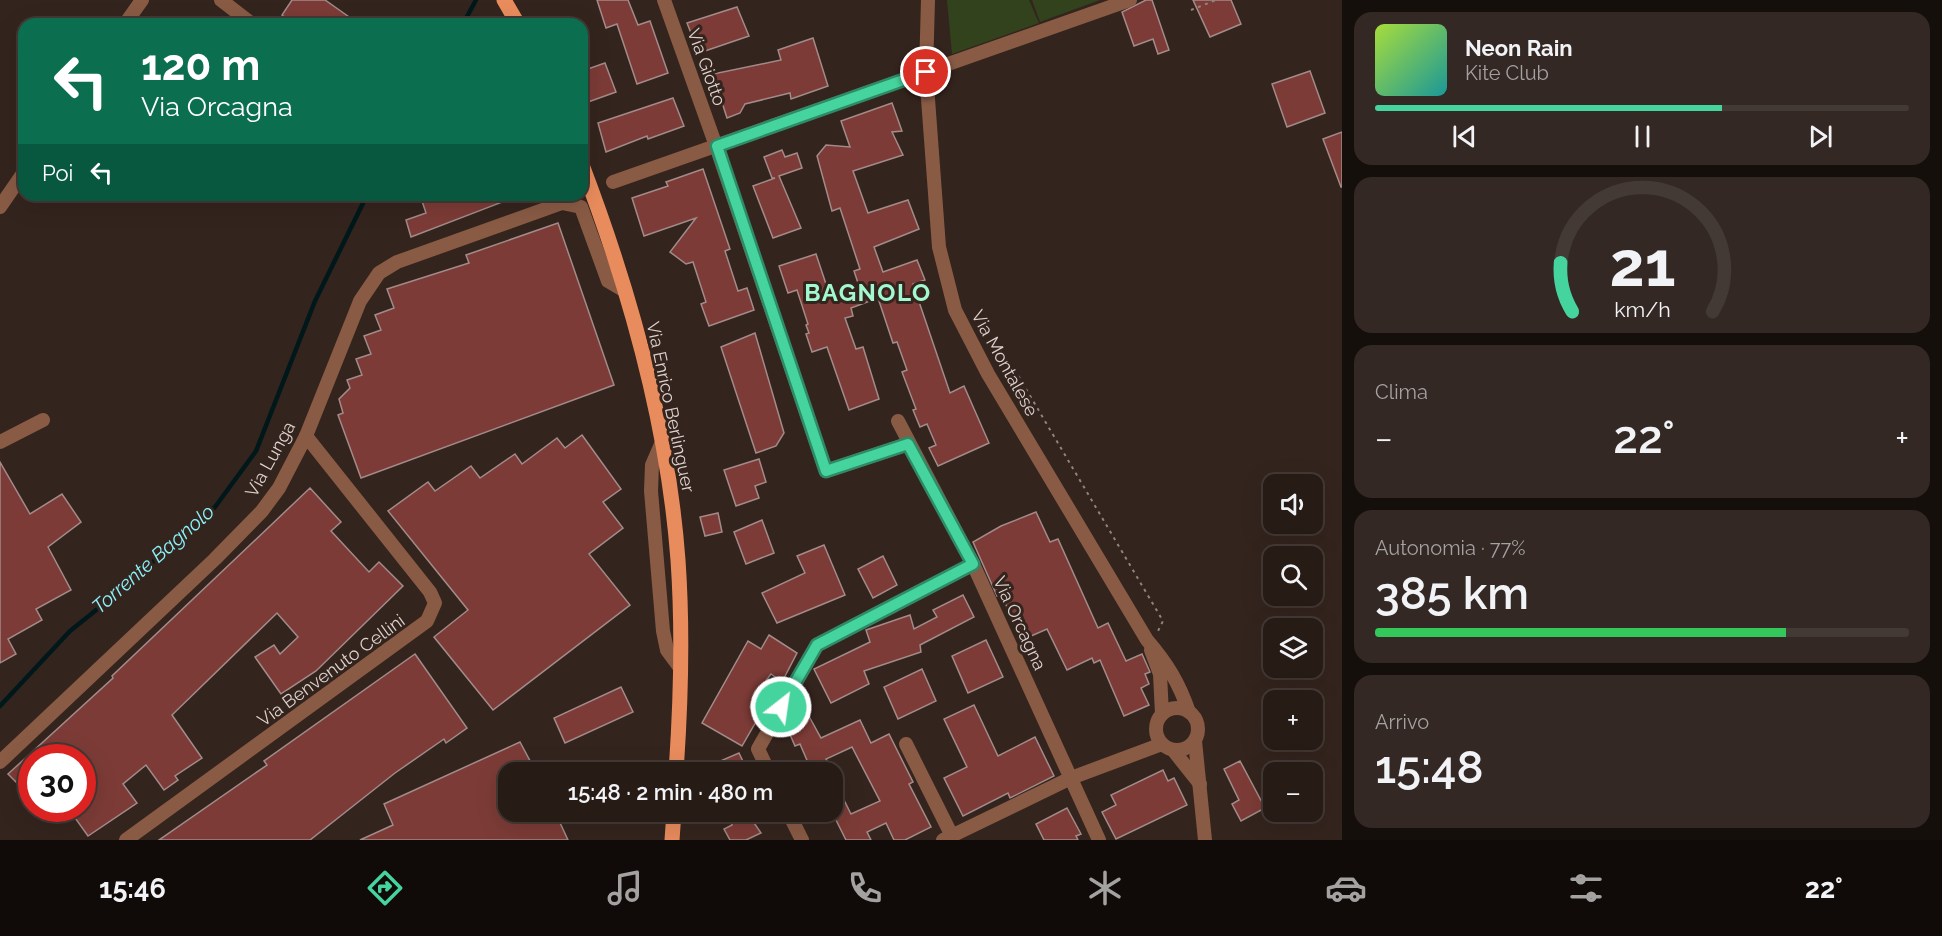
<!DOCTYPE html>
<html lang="it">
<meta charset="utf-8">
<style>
body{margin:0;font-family:Raleway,sans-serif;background:#332823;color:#f1f3f6;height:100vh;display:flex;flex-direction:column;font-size:22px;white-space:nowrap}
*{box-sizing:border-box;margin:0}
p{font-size:20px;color:#a4a1a1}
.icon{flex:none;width:33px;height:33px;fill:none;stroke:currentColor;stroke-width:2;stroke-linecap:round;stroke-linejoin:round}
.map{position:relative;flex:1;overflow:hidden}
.sheet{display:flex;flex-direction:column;gap:12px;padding:12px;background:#150f0c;width:600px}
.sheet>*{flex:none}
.guide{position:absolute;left:18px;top:18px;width:570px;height:183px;border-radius:18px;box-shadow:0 6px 24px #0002,0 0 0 2px #433935;background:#0b6e4f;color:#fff;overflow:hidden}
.tools{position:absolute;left:1263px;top:474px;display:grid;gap:12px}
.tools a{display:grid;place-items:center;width:60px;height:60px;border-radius:12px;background:#271b16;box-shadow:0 6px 24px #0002,0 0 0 2px #433935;font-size:30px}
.speed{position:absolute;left:18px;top:744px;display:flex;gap:12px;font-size:30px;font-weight:700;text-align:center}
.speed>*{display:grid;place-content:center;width:78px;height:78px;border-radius:50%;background:#271b16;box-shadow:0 6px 24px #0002,0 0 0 2px #433935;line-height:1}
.speed .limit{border:9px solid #d22;background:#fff;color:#111}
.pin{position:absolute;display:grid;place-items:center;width:51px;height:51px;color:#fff;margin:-26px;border:3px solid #fff;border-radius:50%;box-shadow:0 2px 6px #0007}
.me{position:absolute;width:66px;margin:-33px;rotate:30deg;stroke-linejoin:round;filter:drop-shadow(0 0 4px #0008)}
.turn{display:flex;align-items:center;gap:21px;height:126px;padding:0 24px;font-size:27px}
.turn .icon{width:78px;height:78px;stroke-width:2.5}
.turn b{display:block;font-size:42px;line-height:51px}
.then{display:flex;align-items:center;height:57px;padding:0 24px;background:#0003;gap:12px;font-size:22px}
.big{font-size:45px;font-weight:600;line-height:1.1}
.sheet .tile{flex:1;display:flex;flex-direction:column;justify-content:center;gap:9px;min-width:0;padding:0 21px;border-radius:18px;background:#332823}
.sheet .dial{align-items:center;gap:0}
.dial svg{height:156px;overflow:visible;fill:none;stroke:#433935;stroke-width:7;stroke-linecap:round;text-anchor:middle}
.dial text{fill:#f1f3f6;stroke:none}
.song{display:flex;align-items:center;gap:18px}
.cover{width:72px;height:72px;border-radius:9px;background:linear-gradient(135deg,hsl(80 70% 55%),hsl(180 70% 35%))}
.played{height:6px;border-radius:3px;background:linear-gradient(90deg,#46d49e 65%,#433935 65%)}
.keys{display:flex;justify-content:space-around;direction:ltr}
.heat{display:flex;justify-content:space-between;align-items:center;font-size:33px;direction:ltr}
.charge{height:9px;border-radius:4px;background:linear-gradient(90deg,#34c759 77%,#433935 0)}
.trip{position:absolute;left:498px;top:762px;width:345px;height:60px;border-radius:18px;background:#271b16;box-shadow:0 6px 24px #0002,0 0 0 2px #433935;font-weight:600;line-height:60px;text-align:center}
.tabs{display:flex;height:96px;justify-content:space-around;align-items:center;background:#100b09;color:#a4a1a1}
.tabs .icon{width:42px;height:42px}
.tabs .current{color:#46d49e}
.tabs b{font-size:27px;color:#f1f3f6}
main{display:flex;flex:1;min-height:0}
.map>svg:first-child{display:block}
.green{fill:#31421c}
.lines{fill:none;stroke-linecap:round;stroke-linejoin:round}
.stream{stroke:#00181a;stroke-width:4.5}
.building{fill:#7c3b36;stroke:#a28b89;stroke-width:1.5}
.path{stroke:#91837e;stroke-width:2;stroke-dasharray:3 4.5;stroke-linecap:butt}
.minor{stroke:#895b45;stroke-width:14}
.major{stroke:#e98c5d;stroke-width:15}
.route-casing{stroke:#2e8a67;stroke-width:15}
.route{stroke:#46d49e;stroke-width:10}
.labels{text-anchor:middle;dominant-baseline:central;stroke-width:6;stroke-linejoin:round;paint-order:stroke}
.street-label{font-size:18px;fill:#ded2ce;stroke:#34241e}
.water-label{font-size:20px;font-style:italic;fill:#8bf3fb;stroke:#34241e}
.district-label{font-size:24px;font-weight:bold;letter-spacing:1.5px;fill:#a2f8d1;stroke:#34241e}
</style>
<main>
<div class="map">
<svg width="1342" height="840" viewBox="0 0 1342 840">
<rect width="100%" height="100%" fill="#34241e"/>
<g class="green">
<polygon points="947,0 1029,0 1039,23 952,54"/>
<polygon points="1032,0 1100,0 1040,22"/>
</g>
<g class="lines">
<g class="stream">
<polyline points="463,24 476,0"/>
<polyline points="0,706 70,631 120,591 215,507 256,451 315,301 367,195"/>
</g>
</g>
<g class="building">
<polygon points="292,0 325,0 359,24 294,24 282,15"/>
<polygon points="597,0 628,0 638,25 650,21 668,73 637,84 617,24 606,28"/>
<polygon points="1146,0 1152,0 1169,50 1158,54 1153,39 1134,46 1122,12"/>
<polygon points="1193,0 1231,0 1241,24 1210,37"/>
<polygon points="737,7 749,36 699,53 687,23"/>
<polygon points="813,38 828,86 791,99 790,93 745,104 740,113 727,118 713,74 781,60 778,50"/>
<polygon points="605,63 616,92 588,102 582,84 582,71"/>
<polygon points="1310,71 1325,113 1287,127 1272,84"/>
<polygon points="673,98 684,126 648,139 647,136 606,152 598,123"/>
<polygon points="892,103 902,131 892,132 903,155 853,171 868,213 908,200 919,229 874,247 883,272 917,260 925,280 913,284 950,393 964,386 989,443 938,466 929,448 936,445 927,424 920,427 913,410 916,409 902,372 907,370 897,342 893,343 878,298 851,308 853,316 845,318 856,349 863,347 879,399 849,410 827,347 812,352 806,334 809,333 806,325 808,324 797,290 788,293 779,266 816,254 830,296 859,286 854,271 860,269 840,208 832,211 817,156 826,145 850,147 841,121"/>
<polygon points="1342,132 1342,187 1341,187 1323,139"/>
<polygon points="782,150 785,157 797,153 802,168 779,176 801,228 773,238 753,186 775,178 772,178 764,157"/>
<polygon points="703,169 730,249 725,251 738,291 747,288 754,310 709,326 701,304 706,302 693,262 686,264 670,252 696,218 644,236 632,198 668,186 666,182"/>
<polygon points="420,195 518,195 518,196 411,237 406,220 426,213"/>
<polygon points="558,223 614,385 361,478 338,415 343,413 339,399 350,388 347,380 362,375 356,359 371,354 364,336 381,330 375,315 394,308 387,289 469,263 466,255"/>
<polygon points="755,333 784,433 776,446 756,453 721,347"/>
<polygon points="582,435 621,489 603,502 623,528 589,554 630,605 493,710 434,637 468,610 388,511 428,482 435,491 471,466 480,478 515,454 522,464 557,438 565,448"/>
<polygon points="759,459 766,482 755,486 759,498 736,506 724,470"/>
<polygon points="0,462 30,514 62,494 81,522 48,547 71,590 36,609 42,620 8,639 16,654 0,663"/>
<polygon points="310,488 341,522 331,531 369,572 379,562 403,586 316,671 281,694 255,657 274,645 280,654 298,637 277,613 172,715 202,758 175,776 178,780 164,790 146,765 123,784 137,803 88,836 68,808 82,808 82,758 32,758 32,798 8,774 113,678 112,676"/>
<polygon points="1036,512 1050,542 1058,539 1098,628 1108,623 1126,661 1142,654 1150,672 1145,674 1149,684 1141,688 1149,705 1124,716 1100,660 1094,663 1092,658 1067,670 1047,629 1022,640 1001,594 997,596 973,542 1001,526"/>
<polygon points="718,513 722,532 705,536 700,517"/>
<polygon points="762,520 774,553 746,564 734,532"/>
<polygon points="824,545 845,595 777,623 762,593 805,573 797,556"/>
<polygon points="883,556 897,585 873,598 858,569"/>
<polygon points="963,595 974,617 920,645 921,652 864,671 869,684 831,703 814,669 870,642 866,630 910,615 914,629 937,617 933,610"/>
<polygon points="769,635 797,653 782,682 771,674 756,694 750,707 761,713 742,746 702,723 748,641 761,649"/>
<polygon points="986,640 1003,677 968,693 952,656"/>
<polygon points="415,654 467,728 446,743 444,739 395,773 310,840 159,840 267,765 264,761"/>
<polygon points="922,669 936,701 898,719 884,687"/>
<polygon points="621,687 633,712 565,743 554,718"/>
<polygon points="974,705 998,756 1035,737 1054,776 1010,798 1008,793 963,816 944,778 967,767 944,719"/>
<polygon points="805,709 821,738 860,720 871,743 889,734 913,782 909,784 931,827 905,840 894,840 886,823 867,832 871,840 846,840 832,812 832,776 851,814 880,801 852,747 826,759 833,772 812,772 800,744 795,746 785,723 793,720 791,715"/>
<polygon points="520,742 536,772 508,772 508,812 555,812 568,840 360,840 393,825 384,804"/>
<polygon points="739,753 748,772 695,772"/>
<polygon points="1240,761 1265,808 1241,821 1232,804 1239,800 1224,769"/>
<polygon points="1163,770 1168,781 1174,778 1187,805 1116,839 1102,812 1116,805 1111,795"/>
<polygon points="1067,808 1081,834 1076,836 1078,840 1044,840 1036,824"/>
<polygon points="729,812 738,812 742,818 748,814 761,833 746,840 730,840 724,829 732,825"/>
</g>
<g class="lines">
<g class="path">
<polyline points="1191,10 1216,0"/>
<polyline points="1000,364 1016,372 1163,621 1158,631"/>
</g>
<g class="minor">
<polyline points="221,0 252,24"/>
<polyline points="664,0 716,146 826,471 908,444"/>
<path d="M928 0 926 72 939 247 955 310 988 374 1147 640C1167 663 1179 683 1189 712"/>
<polyline points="125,24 142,0"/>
<polyline points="613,182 1130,0"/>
<polyline points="0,207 24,172"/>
<polyline points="898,421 973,564 1099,840"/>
<polyline points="0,442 43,420"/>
<polyline points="662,442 652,465 651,491 663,631 667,650 681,669"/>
<polyline points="1151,650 1160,674 1162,714"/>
<circle cx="1177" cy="729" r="21"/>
<polyline points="1195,741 1205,840"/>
<polyline points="906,744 952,836"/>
<polyline points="1173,750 1200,784"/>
<polyline points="0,762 215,559 262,511 279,488 306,436 360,301 379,273 397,262 562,203 581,207 608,281 625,291"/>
<polyline points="769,772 758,749 817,645 973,564"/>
<polyline points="788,812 802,840"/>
<polyline points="126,840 427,621 435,603 430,592 306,436"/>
<polyline points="943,840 1071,778 1162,744"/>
</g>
<g class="major">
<polyline points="504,0 518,24"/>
<path d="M582 165C630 291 668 425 678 560 683 631 681 701 676 772"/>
<polyline points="672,840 674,812"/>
</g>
</g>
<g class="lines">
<g class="route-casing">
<polyline id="route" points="781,707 817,645 973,564 908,444 826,471 717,146 926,72"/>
</g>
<use href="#route" class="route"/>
</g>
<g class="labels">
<g class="street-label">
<text transform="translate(707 67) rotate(70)">Via Giotto</text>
<text transform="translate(1005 363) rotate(61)">Via Montalese</text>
<text transform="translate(671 407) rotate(78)">Via Enrico Berlinguer</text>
<text transform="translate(270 459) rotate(-61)">Via Lunga</text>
<text transform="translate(1020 623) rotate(65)">Via Orcagna</text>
<text transform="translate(331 670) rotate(-36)">Via Benvenuto Cellini</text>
</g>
<g class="water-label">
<text transform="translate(153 559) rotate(-41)">Torrente Bagnolo</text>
</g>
<g class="district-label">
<text x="868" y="292">BAGNOLO</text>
</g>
</g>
</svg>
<div class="tools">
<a><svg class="icon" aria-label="sound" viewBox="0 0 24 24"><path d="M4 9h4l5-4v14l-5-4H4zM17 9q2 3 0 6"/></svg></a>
<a><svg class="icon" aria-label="search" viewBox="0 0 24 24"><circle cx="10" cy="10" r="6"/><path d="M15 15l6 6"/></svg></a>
<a><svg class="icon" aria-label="layers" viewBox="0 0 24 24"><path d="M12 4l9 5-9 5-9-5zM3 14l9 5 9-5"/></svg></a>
<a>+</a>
<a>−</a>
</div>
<div class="speed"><div class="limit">30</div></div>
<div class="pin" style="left:926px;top:72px;background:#d93025"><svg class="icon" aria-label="arrive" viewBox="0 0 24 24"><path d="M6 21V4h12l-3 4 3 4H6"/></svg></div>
<svg class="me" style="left:781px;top:707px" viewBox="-20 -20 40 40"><circle r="17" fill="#46d49e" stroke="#fff" stroke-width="3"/><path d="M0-11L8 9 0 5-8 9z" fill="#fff"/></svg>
<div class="trip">15:48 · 2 min · 480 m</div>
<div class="guide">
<div class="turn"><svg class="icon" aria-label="left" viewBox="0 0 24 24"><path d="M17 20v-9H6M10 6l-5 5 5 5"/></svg><div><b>120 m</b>Via Orcagna</div></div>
<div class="then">Poi<svg class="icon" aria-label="left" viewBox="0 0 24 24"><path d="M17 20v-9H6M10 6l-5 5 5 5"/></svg></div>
</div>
</div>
<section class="sheet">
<div class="tile">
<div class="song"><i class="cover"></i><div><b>Neon Rain</b><p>Kite Club</p></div></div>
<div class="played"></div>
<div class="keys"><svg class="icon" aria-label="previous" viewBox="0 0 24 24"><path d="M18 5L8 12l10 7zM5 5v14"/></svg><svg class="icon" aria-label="pause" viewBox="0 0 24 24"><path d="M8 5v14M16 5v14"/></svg><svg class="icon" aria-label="next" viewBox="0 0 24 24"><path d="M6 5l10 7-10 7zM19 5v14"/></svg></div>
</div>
<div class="tile dial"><svg viewBox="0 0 100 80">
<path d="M14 69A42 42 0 1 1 86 69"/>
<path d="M14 69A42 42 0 0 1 8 44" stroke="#46d49e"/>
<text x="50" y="56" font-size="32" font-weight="700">21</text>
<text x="50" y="72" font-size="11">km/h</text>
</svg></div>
<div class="tile"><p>Clima</p>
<div class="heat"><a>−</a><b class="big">22°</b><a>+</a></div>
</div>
<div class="tile"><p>Autonomia · 77%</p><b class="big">385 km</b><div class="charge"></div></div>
<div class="tile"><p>Arrivo</p><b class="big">15:48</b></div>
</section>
</main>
<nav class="tabs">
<b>15:46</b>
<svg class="icon current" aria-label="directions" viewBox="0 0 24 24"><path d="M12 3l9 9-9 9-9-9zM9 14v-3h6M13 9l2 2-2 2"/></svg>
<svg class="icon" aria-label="music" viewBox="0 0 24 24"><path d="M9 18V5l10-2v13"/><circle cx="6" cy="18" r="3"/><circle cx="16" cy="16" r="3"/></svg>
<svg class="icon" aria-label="phone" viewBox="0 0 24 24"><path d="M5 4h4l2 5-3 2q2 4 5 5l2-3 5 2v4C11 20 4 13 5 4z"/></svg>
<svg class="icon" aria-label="climate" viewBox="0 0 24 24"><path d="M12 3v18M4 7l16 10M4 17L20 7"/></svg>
<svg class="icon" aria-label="car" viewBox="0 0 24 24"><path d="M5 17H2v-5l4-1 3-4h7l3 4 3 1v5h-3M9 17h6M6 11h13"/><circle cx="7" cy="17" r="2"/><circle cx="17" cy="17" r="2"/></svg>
<svg class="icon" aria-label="filters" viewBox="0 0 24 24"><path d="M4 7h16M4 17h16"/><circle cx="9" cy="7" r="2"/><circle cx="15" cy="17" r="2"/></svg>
<b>22°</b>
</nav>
